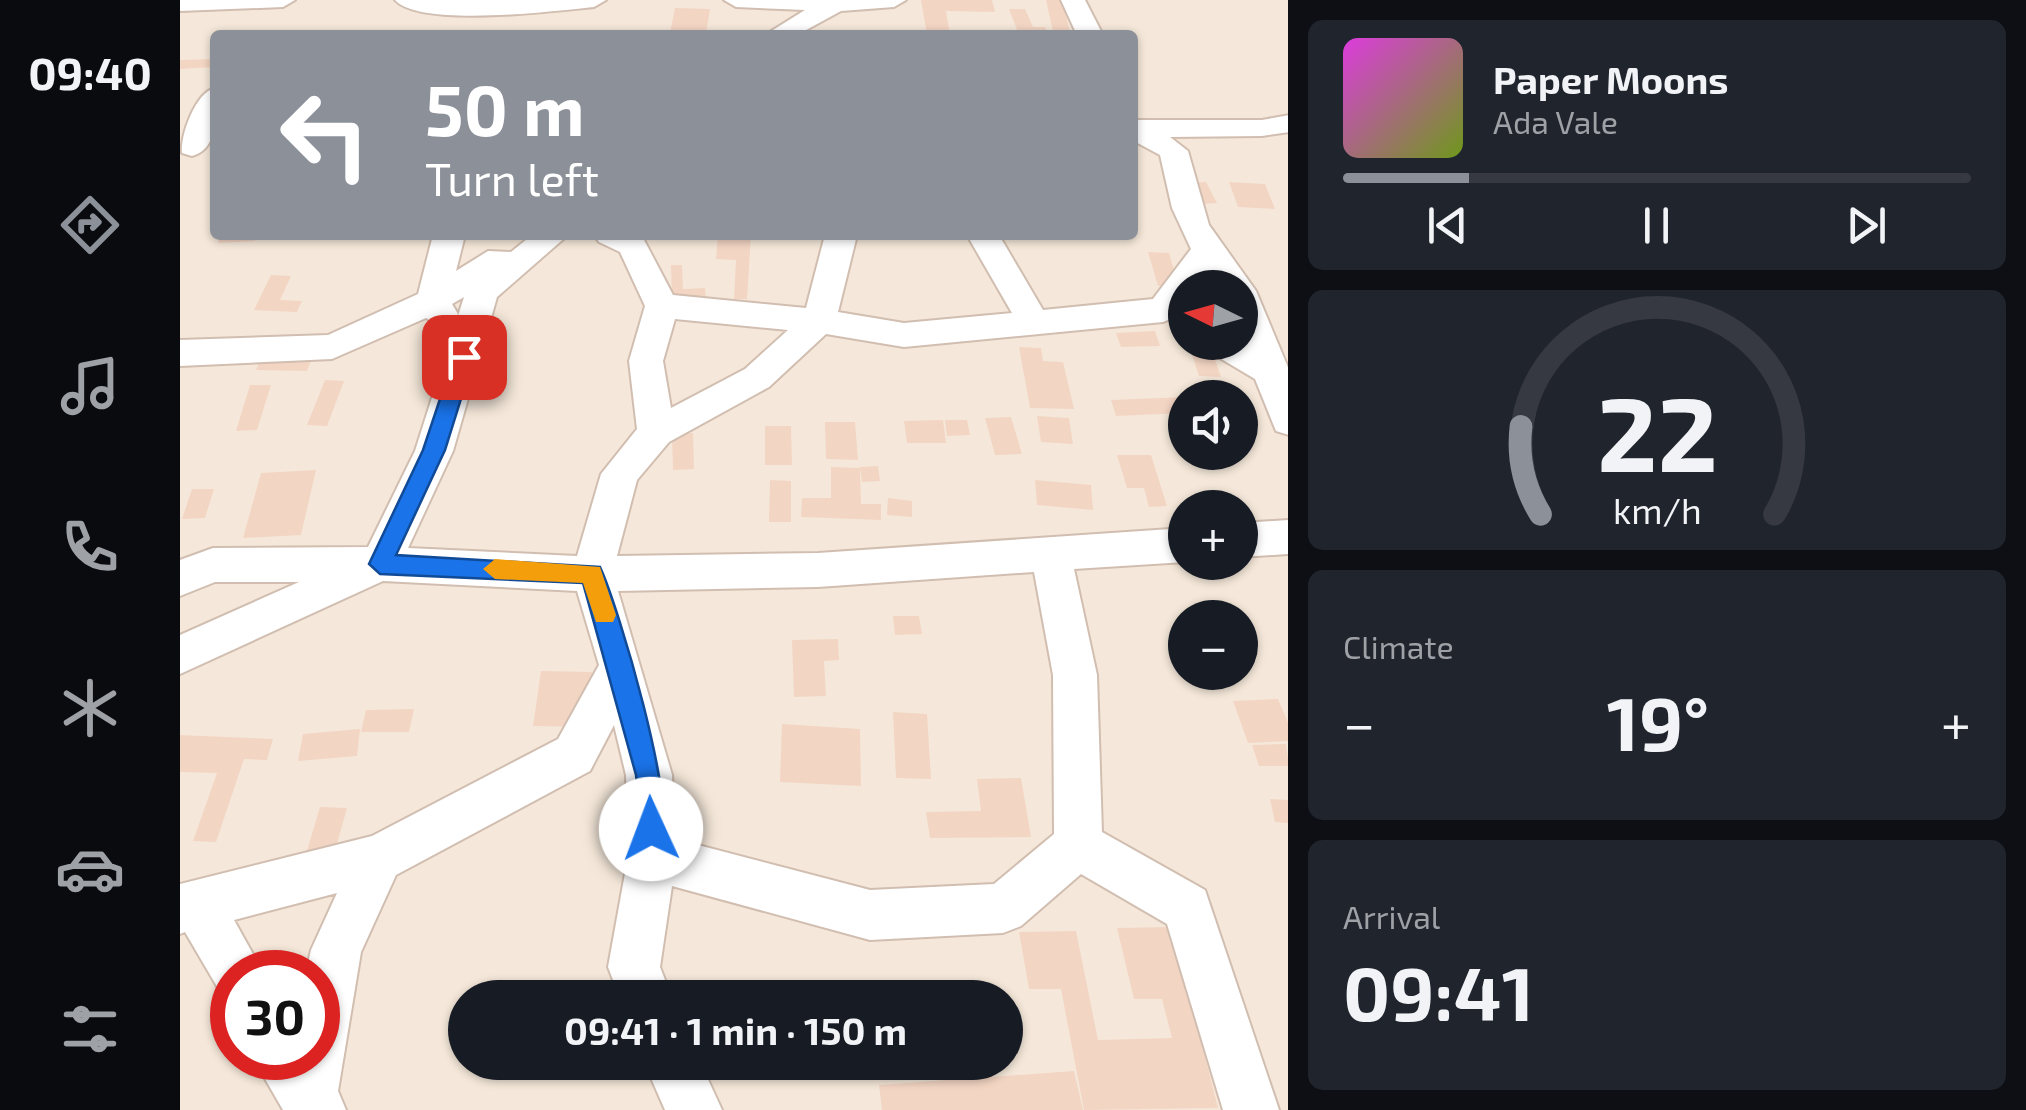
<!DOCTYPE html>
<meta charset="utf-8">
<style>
body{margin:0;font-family:"Exo 2",sans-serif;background:#20242c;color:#f1f3f6;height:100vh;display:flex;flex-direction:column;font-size:38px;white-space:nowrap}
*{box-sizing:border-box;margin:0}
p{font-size:32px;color:#9ea1a6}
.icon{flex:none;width:55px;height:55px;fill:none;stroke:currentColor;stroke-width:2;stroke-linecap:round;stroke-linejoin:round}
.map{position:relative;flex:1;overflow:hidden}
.drawer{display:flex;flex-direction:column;gap:20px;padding:20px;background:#0d0f14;width:738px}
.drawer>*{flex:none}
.top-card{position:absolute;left:30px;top:30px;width:928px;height:210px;border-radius:10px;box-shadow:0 2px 8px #0004;background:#8c9099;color:#fff;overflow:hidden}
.needle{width:65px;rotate:275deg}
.fabs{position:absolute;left:988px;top:270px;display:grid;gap:20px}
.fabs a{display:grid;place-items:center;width:90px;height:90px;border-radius:50%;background:#171b24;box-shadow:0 2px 8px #0004;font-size:50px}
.speed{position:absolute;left:30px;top:950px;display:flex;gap:20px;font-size:50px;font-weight:700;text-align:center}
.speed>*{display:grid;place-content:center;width:130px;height:130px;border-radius:50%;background:#171b24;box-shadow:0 2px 8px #0004;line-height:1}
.speed .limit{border:15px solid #d22;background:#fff;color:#111}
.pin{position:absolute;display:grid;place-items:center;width:85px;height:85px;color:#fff;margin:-42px;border-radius:20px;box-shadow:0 5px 15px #0006}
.me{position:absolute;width:110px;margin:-55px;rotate:358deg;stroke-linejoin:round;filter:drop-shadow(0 0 8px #0008)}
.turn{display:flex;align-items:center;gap:35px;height:210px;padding:0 50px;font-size:45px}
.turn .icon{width:130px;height:130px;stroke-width:2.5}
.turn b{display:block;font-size:70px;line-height:85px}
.big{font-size:75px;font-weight:700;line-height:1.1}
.drawer .tile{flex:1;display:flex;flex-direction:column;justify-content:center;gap:15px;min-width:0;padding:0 35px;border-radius:15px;background:#20242c}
.drawer .dial{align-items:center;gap:0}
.dial svg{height:260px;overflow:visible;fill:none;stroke:#363941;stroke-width:7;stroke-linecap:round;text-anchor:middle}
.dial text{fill:#f1f3f6;stroke:none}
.song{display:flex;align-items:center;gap:30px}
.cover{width:120px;height:120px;border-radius:15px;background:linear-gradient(135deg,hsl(300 70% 55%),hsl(80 70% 35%))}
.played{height:10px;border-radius:5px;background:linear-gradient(90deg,#8c9099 20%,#363941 20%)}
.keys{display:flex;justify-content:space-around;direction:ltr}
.heat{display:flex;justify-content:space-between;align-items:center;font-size:55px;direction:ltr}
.trip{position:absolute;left:268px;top:980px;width:575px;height:100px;border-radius:50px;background:#171b24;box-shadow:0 2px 8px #0004;font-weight:700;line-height:100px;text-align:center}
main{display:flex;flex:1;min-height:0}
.tabs{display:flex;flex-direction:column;width:180px;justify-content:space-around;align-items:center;background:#090b0e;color:#9ea1a6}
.tabs .icon{width:70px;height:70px}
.tabs .current{color:#8c9099}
.tabs b{font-size:45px;color:#f1f3f6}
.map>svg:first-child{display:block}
.residential{fill:#f5e8da;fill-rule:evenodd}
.building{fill:#f3d5c3}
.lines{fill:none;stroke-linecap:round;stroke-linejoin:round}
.street-casing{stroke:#d1beb0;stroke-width:4}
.street{fill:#fff;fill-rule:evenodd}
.route{fill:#1a73e8;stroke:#114b97;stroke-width:2.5}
.slow{fill:#f59e0b}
</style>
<main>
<nav class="tabs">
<b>09:40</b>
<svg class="icon current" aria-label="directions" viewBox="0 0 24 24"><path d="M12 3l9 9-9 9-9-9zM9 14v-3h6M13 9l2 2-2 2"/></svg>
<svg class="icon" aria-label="music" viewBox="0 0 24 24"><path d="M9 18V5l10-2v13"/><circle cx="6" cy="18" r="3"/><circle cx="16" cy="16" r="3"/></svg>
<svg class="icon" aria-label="phone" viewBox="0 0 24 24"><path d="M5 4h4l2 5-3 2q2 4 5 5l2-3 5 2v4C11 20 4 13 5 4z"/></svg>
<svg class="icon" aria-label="climate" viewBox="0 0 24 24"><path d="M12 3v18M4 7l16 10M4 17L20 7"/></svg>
<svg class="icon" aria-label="car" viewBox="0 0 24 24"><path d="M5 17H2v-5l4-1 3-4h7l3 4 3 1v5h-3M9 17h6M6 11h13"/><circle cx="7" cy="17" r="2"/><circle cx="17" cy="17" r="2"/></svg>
<svg class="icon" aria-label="filters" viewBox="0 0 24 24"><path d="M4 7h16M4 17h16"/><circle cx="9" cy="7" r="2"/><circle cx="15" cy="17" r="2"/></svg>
</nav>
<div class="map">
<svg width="1109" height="1110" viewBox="0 0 1109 1110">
<rect width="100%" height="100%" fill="#fdf6ec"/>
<path class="residential" d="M0 0H1108V1110H0ZM35 35H952V235H35ZM1005 288H1060V342H1005ZM1005 398H1060V452H1005ZM1005 508H1060V562H1005ZM1005 618H1060V672H1005ZM52 972H138V1058H52ZM285 998H825V1062H285Z"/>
<g class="building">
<polygon points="741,0 812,0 815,12 766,11 770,35 747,35"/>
<polygon points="866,0 882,0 890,32 873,32"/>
<polygon points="495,8 530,9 526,34 490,33"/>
<polygon points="829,9 845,9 853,27 865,27 868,33 839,35"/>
<polygon points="35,59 35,67 0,69 0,60"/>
<polygon points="1026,182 1037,203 1021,204 1011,183"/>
<polygon points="1049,182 1085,184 1095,209 1058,207"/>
<polygon points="40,235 77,235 75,241 38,243"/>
<polygon points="538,235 571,235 567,299 554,299 556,260 536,259"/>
<polygon points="968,252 989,253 999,286 978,286"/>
<polygon points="491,265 502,265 503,289 525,288 526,300 492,302"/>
<polygon points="91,275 111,276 100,300 122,301 117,312 74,310"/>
<polygon points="975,331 980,346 941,347 936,333"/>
<polygon points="1008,342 1029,342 1041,377 1019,376"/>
<polygon points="839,347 861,348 863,361 883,362 894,409 850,408"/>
<polygon points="83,354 133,355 127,371 76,370"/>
<polygon points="145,380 164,381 147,426 127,425"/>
<polygon points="70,385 91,385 77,430 56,431"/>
<polygon points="1005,397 1005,413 936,416 931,400"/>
<polygon points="857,416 889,418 893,444 861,442"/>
<polygon points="831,417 842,454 815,455 805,418"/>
<polygon points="763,420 766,443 727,443 724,421"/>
<polygon points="765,420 787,420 790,435 767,436"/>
<polygon points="645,422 675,422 678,460 646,459"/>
<polygon points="585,426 611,426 612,465 585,465"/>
<polygon points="513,433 514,469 493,470 492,434"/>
<polygon points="937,455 971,455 987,506 969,507 964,488 947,488"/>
<polygon points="698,466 700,481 682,482 680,467"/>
<polygon points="651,467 680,468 681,504 701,504 701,520 621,517 622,498 651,498"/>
<polygon points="136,470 121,535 63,538 81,473"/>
<polygon points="590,480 611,481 611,522 589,522"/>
<polygon points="855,480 911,485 913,510 857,505"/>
<polygon points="12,489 34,489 25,518 2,519"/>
<polygon points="708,498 732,501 732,517 707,515"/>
<polygon points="713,616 739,616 742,634 715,635"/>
<polygon points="658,639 659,660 644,661 646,696 614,697 612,640"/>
<polygon points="361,671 412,672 405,727 353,726"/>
<polygon points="1098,699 1109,725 1109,741 1068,743 1053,701"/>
<polygon points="234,709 229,732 181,732 186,710"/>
<polygon points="713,712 747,714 751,779 716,778"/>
<polygon points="602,724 680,729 681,786 600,782"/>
<polygon points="180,729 177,756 118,761 123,734"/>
<polygon points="0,735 93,739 87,760 64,759 36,842 13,841 37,773 0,772"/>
<polygon points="1106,744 1109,766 1079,766 1072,745"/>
<polygon points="841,778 851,837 750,838 746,812 801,811 797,779"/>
<polygon points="1090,799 1109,800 1109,823 1095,822"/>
<polygon points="140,807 167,808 151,865 123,864"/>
<polygon points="992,927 1038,1108 904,1110 881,989 849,989 839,932 896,931 918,1040 992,1038 982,999 954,999 937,928"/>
<polygon points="894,1071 903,1110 702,1110 699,1085"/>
</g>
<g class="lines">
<g class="street-casing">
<g id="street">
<polygon points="0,0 115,0 103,7 0,11"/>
<path d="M215 0H426L414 7C375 11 240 28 215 0Z"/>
<polygon points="544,0 726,0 714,7 661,11 617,35 585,35 625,10 556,7"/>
<polygon points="881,0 905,0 923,35 897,35"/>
<path d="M35 88C35 111 40 149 12 156L2 153C0 135 16 92 35 88Z"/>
<path d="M1109 115V132L1082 136 990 137 1008 151 1029 225 1076 291 1109 370V435L1096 431 1075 379 1028 351 1023 342H1060L1061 338 1060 288H1038L1027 273 1017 288H1005C1005 306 1001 316 983 322L724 347 646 334 589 387 489 442 457 480 437 556 638 553 1005 528V562L894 569 917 675 922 832 1025 890 1099 1110H1043L987 924 901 874 841 926 823 933 690 940 492 886 480 967 492 998H440L428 967 448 857 446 775 434 725 410 771 216 875 181 952 158 1091 166 1110H103L73 1058H138V972H126L131 950 157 893 54 920 83 972H52V996L39 990 5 932 0 934V884L192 836 378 739 419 665 397 591 203 581 0 674V635L119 582H35L0 596V560L33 548 188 547 235 451 284 297 272 304 278 314 273 322 261 326 246 318 152 359 0 366V340L148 335 238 294 253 235H285L276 271 308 251 331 252 352 235H388L317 297 273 451 228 548 397 556 421 474 457 429 449 361 465 306 440 252 419 242 414 235 463 238 493 295 626 308 645 235H677L658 312 724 323 832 313 787 235H819L863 310 973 299 1011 249 992 208 980 155 952 140V120H1082ZM495 319 608 330 565 369 491 408 483 361ZM854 572 873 675 874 834 814 884 690 890 495 839 492 775 438 591 638 587Z"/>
<polygon points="1109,520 1109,554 1060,557 1060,523"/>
<polygon points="464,1062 520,1062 542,1110 485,1110"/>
</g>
</g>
<use href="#street" class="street"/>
</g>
<path class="route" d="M284 350 294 357 265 450 216 555 420 567C439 608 496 802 481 839L471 843 462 839 456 775 403 583 200 574 189 564 243 450 274 357Z"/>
<polygon class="slow" points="315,559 420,567 436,615 433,622 416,622 403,583 315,579 303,569"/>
</svg>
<div class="fabs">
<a><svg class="needle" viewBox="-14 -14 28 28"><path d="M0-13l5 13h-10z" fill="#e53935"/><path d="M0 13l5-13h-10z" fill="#9ea1a6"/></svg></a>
<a><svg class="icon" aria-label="sound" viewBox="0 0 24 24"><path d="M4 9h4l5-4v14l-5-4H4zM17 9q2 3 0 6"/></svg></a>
<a>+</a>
<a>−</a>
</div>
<div class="speed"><div class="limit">30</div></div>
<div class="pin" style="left:284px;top:357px;background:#d93025"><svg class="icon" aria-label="arrive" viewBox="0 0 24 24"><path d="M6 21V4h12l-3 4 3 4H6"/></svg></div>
<svg class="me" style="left:471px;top:829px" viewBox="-20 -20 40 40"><circle r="19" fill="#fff"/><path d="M0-13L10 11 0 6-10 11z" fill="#1a73e8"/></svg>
<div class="trip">09:41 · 1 min · 150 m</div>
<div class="top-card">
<div class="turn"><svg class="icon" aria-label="left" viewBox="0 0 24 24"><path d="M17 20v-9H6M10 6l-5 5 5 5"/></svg><div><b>50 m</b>Turn left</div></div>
</div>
</div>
<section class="drawer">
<div class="tile">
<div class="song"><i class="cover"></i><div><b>Paper Moons</b><p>Ada Vale</p></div></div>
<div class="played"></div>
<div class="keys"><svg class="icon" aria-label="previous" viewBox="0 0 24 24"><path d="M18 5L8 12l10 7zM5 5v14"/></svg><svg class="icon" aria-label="pause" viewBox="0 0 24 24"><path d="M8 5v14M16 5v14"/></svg><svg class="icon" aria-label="next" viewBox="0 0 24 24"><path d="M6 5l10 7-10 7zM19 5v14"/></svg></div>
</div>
<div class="tile dial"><svg viewBox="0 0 100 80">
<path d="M14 69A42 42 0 1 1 86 69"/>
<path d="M14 69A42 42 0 0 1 8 42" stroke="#8c9099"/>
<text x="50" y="56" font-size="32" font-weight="700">22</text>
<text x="50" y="72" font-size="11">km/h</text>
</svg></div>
<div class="tile"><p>Climate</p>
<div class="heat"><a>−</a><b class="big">19°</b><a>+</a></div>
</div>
<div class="tile"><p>Arrival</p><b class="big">09:41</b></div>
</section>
</main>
